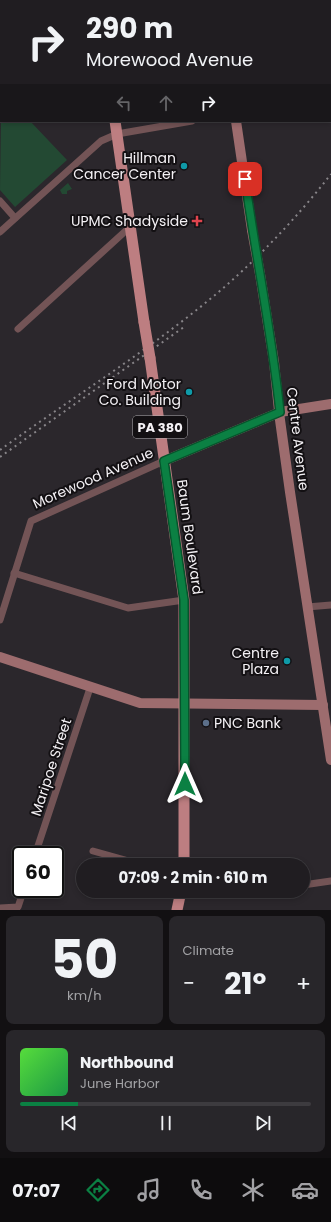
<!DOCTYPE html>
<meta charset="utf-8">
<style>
body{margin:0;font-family:Poppins,sans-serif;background:#28262a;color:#f1f3f6;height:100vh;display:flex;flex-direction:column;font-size:15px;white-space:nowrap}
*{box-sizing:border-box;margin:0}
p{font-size:13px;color:#a2a2a5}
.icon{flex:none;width:22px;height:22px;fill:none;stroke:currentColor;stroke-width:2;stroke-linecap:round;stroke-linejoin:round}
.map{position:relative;height:910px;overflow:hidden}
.side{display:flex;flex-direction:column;gap:6px;padding:6px;background:#121012;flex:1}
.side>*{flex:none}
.guide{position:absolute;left:0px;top:0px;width:331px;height:122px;box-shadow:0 2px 6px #0003,0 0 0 1px #3d3b3f;background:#201d21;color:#f1f3f6;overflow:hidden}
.speed{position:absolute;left:12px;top:846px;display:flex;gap:8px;font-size:20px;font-weight:700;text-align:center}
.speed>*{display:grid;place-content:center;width:52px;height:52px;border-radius:50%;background:#201d21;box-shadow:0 2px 6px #0003,0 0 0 1px #3d3b3f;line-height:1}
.speed .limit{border:2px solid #111;border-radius:6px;background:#fff;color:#111}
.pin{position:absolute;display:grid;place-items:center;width:34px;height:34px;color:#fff;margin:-17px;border-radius:8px;box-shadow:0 2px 6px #0006}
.me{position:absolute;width:44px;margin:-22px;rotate:0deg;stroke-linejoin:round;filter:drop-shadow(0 0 3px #0008)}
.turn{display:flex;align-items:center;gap:14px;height:84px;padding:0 20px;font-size:18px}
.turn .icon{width:52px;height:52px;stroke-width:2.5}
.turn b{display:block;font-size:28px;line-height:34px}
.lanes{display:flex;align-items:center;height:38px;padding:0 20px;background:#0003;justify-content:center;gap:20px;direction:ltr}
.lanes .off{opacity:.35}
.big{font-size:30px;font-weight:700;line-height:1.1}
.side .widget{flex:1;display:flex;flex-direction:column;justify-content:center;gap:6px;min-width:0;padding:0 14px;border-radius:8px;background:#28262a}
.side .dial{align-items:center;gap:0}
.dial b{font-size:52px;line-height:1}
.song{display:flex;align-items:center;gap:12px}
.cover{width:48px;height:48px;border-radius:6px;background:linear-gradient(135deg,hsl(110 70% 55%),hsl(140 70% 35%))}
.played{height:4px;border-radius:2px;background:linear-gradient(90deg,#0b8043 20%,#3d3b3f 20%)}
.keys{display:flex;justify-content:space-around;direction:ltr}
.heat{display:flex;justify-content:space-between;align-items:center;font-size:22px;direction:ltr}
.side .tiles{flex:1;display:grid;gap:6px;grid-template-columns:1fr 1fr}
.widget:last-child{grid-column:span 2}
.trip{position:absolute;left:76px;top:858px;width:234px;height:40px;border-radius:20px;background:#201d21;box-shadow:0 2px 6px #0003,0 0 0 1px #3d3b3f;font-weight:700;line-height:40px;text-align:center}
.dock{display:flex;height:64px;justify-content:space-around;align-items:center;background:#0d0c0d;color:#a2a2a5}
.dock .icon{width:28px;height:28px}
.dock .selected{color:#0b8043}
.dock b{font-size:18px;color:#f1f3f6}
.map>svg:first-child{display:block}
.green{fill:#234933}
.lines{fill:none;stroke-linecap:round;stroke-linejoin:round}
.street{stroke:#735456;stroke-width:7}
.secondary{stroke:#9d6c6e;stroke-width:10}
.primary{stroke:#bd7e81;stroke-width:11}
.rail{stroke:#888589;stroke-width:2;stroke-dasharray:2 4;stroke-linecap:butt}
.secondary-bridge{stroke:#9d6c6e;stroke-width:10}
.primary-bridge{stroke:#bd7e81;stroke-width:11}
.route-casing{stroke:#07532c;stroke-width:10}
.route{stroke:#0b8043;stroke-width:7}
.culture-dot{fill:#0f9aa8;stroke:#131013;stroke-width:1.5}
.health-dot{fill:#e0444e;stroke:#131013;stroke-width:1.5}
.service-dot{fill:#5c6f8a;stroke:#131013;stroke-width:1.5}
.labels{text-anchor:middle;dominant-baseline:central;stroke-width:4;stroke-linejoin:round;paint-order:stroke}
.shield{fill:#131013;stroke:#b0aeb1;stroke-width:1}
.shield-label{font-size:13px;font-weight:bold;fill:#f4f1f5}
.poi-label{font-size:14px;fill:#f4f1f5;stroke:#131013;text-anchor:end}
.street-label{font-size:14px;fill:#f4f1f5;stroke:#131013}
</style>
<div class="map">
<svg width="331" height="910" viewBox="0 0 331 910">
<rect width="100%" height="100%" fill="#2b272c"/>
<g class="green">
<polygon points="1,114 1,121 30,121 67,160 15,207 0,190"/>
<polygon points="68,183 72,189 67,191 67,194 62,194 60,190"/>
</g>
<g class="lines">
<g class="street">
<polyline points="0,107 1,107"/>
<polyline points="0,201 15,218"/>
<polyline points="0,232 101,141 117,134 192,121"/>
<polyline points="18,329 131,226"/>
<polyline points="14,573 128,608 184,600"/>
<polyline points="307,607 331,605"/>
<polyline points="0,620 31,521 164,461"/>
<polyline points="93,851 143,865"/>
<polyline points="35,855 90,688"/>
<polyline points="303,885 331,881"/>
<polyline points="0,908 18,907 24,889"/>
</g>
<g class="secondary">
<polyline points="219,0 219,1"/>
<polyline points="236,121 252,230"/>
<polyline points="260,274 274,362 280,420 290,492 331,760"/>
<polyline points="164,461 280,412 331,404"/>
<polyline points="0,657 140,703 323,705"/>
</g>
<g class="primary">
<polyline points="95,0 95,1"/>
<polyline points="115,121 144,322"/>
<polyline points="150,358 184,600 184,865"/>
<polyline points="177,910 181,891"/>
</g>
<g class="rail">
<path d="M0 450C69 400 143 354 209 300 253 264 296 219 331 174"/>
<polyline points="0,457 184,327"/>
</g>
<polyline class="secondary-bridge" points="252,230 260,274"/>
<polyline class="primary-bridge" points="144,322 150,358"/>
</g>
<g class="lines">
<g class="route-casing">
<path id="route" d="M185 784 184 600 164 461 280 412C272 334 256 257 245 179"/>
</g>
<use href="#route" class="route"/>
</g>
<g class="culture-dot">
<circle cx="184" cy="166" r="4"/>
<circle cx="189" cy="392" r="4"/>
<circle cx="287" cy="661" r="4"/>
</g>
<path class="health-dot" d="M195 215h4v4h4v4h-4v4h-4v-4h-4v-4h4z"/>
<circle class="service-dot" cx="206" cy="723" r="4"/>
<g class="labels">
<rect class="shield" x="133" y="416" width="54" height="22" rx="3"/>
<g class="shield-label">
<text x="160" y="427">PA 380</text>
</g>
<g class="poi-label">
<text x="176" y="158">Hillman<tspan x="176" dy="16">Cancer Center</tspan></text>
<text x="188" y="221">UPMC Shadyside</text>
<text x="181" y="384">Ford Motor<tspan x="181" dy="16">Co. Building</tspan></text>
<text x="279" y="653">Centre<tspan x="279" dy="16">Plaza</tspan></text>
<text x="214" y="723" text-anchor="start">PNC Bank</text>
</g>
<g class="street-label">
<text transform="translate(298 439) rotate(83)">Centre Avenue</text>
<text transform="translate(93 478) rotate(-24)">Morewood Avenue</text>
<text transform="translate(190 537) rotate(82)">Baum Boulevard</text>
<text transform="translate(51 767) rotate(-72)">Maripoe Street</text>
</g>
</g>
</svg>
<div class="speed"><div class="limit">60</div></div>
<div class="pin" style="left:245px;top:179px;background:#d93025"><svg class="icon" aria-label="arrive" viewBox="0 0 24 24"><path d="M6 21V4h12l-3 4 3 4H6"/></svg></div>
<svg class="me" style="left:185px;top:784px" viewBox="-20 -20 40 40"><path d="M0-17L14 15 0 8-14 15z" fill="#0b8043" stroke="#fff" stroke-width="4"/></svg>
<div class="trip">07:09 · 2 min · 610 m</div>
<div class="guide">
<div class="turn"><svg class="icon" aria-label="right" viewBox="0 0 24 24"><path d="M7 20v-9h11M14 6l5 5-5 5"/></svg><div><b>290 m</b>Morewood Avenue</div></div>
<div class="lanes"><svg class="icon off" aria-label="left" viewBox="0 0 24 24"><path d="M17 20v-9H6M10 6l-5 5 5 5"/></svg><svg class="icon off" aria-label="ahead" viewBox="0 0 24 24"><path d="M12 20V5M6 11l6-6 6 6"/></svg><svg class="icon" aria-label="right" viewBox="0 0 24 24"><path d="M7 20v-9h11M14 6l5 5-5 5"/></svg></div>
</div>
</div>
<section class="side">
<div class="tiles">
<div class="widget dial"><b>50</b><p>km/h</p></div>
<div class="widget"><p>Climate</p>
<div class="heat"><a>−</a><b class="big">21°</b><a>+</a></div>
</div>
<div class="widget">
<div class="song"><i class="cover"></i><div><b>Northbound</b><p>June Harbor</p></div></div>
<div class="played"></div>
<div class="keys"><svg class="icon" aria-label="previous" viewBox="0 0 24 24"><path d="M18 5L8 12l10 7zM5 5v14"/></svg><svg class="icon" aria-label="pause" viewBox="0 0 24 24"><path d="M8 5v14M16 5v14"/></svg><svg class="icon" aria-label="next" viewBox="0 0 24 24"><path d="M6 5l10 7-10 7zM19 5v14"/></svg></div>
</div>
</div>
</section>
<nav class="dock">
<b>07:07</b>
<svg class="icon selected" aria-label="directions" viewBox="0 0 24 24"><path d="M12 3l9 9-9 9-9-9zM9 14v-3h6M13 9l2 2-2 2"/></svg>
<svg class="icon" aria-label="music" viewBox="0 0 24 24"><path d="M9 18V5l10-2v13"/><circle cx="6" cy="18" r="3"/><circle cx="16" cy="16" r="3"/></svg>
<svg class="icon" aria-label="phone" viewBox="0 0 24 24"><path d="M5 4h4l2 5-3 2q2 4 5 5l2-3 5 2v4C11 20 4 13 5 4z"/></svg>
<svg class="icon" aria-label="climate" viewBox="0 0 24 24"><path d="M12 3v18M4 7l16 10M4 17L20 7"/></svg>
<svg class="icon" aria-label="car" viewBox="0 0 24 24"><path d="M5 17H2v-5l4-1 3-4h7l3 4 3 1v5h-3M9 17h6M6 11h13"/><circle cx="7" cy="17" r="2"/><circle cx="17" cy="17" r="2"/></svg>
</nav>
